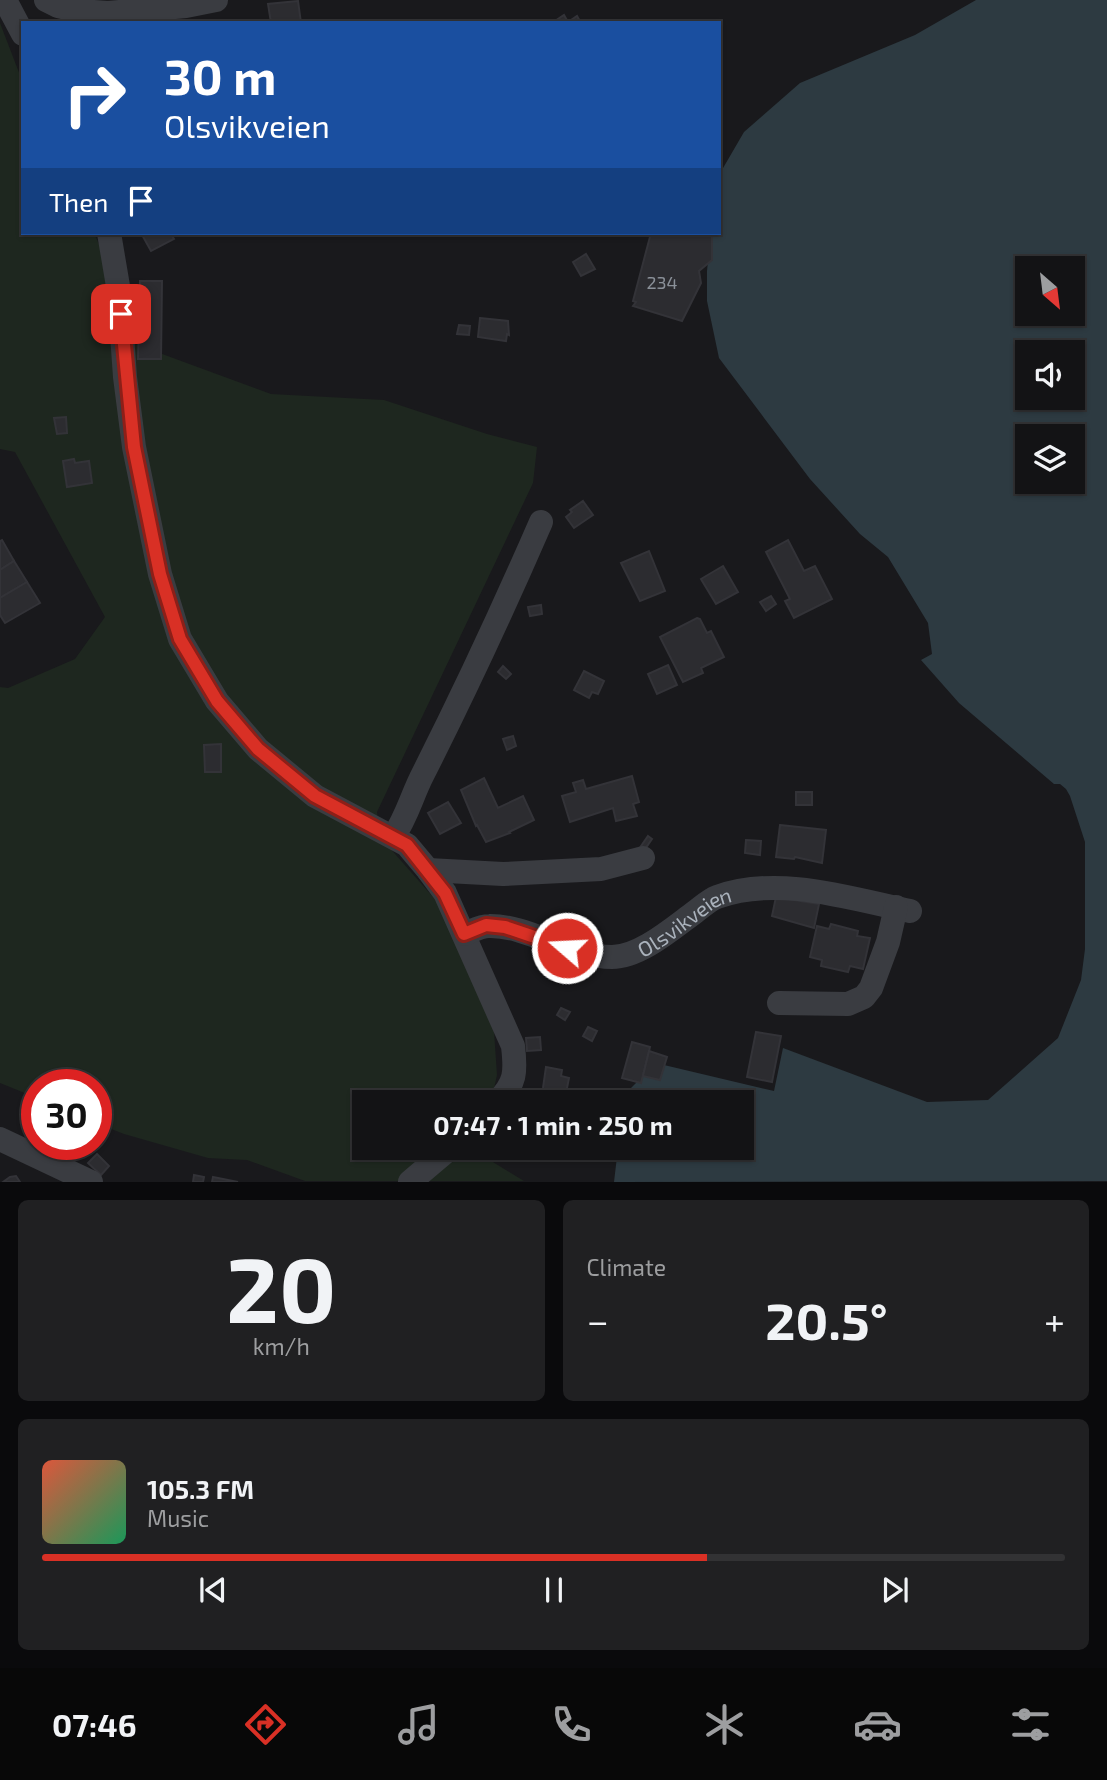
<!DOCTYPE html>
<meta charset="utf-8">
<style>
body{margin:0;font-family:"Exo 2",sans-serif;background:#202022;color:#f1f3f6;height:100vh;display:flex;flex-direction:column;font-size:26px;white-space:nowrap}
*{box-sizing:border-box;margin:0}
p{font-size:23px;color:#9d9ea0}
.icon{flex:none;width:38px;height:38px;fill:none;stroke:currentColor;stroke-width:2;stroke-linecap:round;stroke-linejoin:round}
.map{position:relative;height:1182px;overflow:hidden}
.side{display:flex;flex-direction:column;gap:18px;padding:18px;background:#0a0a0c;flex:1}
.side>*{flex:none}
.hud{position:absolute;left:21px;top:21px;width:700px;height:214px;border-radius:0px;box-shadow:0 2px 5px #0004,0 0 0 2px #323234;background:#1a4fa0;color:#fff;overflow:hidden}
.needle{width:46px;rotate:152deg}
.buttons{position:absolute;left:1015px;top:256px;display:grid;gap:14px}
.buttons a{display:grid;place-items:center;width:70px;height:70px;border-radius:0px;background:#131315;box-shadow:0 2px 5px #0004,0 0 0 2px #323234;font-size:35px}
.speed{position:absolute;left:21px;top:1069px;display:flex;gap:14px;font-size:35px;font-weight:700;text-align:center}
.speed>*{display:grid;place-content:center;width:91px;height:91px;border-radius:50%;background:#131315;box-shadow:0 2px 5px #0004,0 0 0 2px #323234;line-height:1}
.speed .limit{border:10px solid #d22;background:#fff;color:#111}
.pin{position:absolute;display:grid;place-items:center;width:60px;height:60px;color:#fff;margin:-30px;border-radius:14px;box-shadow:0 4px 10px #0006}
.me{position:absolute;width:77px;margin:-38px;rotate:289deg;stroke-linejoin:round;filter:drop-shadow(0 0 5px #0008)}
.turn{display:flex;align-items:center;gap:24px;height:147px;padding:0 28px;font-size:32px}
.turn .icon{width:91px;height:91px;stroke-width:2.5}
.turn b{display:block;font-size:49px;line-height:60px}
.then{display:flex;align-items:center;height:66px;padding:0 28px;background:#0003;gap:14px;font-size:26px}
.big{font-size:52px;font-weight:700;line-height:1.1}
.side .widget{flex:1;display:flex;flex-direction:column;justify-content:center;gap:10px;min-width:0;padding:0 24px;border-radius:10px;background:#202022}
.side .dial{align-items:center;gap:0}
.dial b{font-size:91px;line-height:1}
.song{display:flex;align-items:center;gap:21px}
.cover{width:84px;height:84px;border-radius:10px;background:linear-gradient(135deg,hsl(10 70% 55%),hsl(150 70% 35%))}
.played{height:7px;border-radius:4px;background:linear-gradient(90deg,#d93025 65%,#323234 65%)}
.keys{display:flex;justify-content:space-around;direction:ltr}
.heat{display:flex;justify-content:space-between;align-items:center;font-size:38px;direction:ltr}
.side .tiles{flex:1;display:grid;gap:18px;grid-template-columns:1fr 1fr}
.widget:last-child{grid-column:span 2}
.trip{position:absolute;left:352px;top:1090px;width:402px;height:70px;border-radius:0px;background:#131315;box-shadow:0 2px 5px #0004,0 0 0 2px #323234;font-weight:700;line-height:70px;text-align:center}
.dock{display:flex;height:112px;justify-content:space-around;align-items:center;background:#080808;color:#9d9ea0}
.dock .icon{width:49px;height:49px}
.dock .selected{color:#d93025}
.dock b{font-size:32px;color:#f1f3f6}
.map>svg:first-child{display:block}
.green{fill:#1e271f}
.water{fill:#2d3a41;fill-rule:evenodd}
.building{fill:#2c2c30;stroke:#333338;stroke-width:2}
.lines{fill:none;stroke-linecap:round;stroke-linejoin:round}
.minor{stroke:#3a3c41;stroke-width:24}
.route-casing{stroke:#8d1f18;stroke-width:18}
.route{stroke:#d93025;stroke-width:12}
.labels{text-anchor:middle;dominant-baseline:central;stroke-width:7;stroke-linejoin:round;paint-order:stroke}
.number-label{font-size:18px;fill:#8a9098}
.street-label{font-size:21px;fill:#aab2bc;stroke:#141417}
</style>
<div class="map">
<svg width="1107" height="1182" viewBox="0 0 1107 1182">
<rect width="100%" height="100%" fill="#19191c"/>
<polygon class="green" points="0,23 23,83 23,233 94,233 107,262 122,328 135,344 271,394 384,400 487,434 537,447 533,483 377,812 380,837 441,906 494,1031 497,1075 491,1102 364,1102 364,1148 470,1148 524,1181 305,1181 247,1160 208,1158 124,1134 96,1123 96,1085 37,1085 37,1098 0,1083 0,687 8,688 75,659 105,617 15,452 0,449"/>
<path class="water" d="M976 0H1107V1181L614 1182 618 1148H742V1102H617L643 1076 664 1065 774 1091 783 1048 927 1102 988 1100 1058 1038 1081 980 1085 949V842L1070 796 1066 789 1060 784H1054L959 703 921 660 932 654 928 623 888 557 860 534 810 479 719 358 707 301V271L711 233H719V175L744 132 800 83 915 35ZM1027 268H1073V313H1027ZM1027 352H1073V397H1027ZM1027 436H1073V481H1027Z"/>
<g class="building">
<polygon points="298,1 301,23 271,23 268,4"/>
<polygon points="564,15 568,22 577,16 581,23 552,23"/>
<polygon points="141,233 170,233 174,239 151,251"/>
<polygon points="651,233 712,233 712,260 699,271 701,283 682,321 633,306 636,302 633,301"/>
<polygon points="586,254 595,269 581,276 573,262"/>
<polygon points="140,281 162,281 161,359 138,359"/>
<polygon points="480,318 508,321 509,335 507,334 506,341 478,337"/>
<polygon points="459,325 470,326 469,335 457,334"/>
<polygon points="66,417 67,433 57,434 54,418"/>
<polygon points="74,459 75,463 89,461 92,483 67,487 63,461"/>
<polygon points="583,501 593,515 574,528 566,517 572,512 570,510"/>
<polygon points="2,540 14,561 0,570 0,541"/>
<polygon points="788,540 804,571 815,566 832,599 794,618 785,601 790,599 766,552"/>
<polygon points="649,551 665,591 640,601 621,563"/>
<polygon points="14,561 27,582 0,598 0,570"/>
<polygon points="723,566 738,592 716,604 701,579"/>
<polygon points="27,582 40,603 5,623 0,615 0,598"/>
<polygon points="771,596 776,604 766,611 760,602"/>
<polygon points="541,605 542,614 530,616 528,607"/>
<polygon points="697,618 700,619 707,633 711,631 724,657 701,668 703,673 683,682 660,637"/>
<polygon points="668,665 677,685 657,694 648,674"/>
<polygon points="503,666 511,674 506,679 498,672"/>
<polygon points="584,671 604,681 598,694 592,692 589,698 574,690"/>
<polygon points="513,736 516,746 507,750 503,739"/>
<polygon points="221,744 221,772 205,772 204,745"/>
<polygon points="632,776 639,802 633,804 637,816 616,821 613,808 570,822 562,796 576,792 573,783 583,780 586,789"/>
<polygon points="484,778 498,808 523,796 534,820 509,832 510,833 486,842 477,825 476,826 461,790"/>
<rect x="796" y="792" width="16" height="13"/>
<polygon points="448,802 461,823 440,834 428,813"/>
<polygon points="780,825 826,830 822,863 795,857 794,859 776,857"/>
<polygon points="648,836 652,839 643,852 639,849"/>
<polygon points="746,840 761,841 760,855 745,853"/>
<polygon points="776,897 819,904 814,928 772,916"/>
<polygon points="831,924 858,931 857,936 870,938 863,969 850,966 848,972 821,966 822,960 810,957 817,926 829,929"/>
<polygon points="561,1008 570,1012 565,1020 557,1015"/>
<polygon points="588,1027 597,1031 592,1041 583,1036"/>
<polygon points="756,1032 781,1036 772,1082 747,1077"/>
<polygon points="540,1037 541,1050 527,1051 526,1038"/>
<polygon points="632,1042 650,1047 641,1083 622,1078"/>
<polygon points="649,1051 667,1057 660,1080 643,1076"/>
<polygon points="546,1067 562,1070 561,1076 569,1078 566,1093 563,1092 560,1100 568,1102 538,1102 543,1088"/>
<polygon points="97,1154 109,1166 101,1175 88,1163"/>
<polygon points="194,1175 204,1177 203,1182 193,1182"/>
<polygon points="16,1176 20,1182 3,1182 10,1177"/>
<polygon points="213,1177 238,1182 212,1182"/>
</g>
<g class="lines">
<g class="minor">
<polyline points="5,0 23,34"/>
<polyline points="46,0 58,6 80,11 108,13 186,6 216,0"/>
<path d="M109 233 119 292 125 377 134 447 160 574 180 639 217 701 258 749 315 796 407 845 428 870 445 893 513 1046C516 1072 516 1083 497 1102"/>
<path d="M393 837C407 817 412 795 423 774 465 691 504 607 541 522"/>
<polyline points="428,870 503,874 601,869 643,858"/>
<path id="s1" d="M464 934C472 931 481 926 489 926 528 925 570 957 612 957 640 957 673 928 695 912 702 907 709 900 717 897 777 875 849 898 910 911"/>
<polyline points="779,1003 848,1004 864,997 871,988 888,942 896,907"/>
<polyline points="0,1139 91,1182"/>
<polyline points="410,1182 450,1148"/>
</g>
</g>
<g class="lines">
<g class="route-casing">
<polyline id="route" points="121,314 134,447 160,574 180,639 217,701 258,749 315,796 407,845 445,893 464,934 486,925 505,927 567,948"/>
</g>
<use href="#route" class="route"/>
</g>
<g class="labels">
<g class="number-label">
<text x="662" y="282">234</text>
</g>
<g class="street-label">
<text stroke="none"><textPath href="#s1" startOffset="236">Olsvikveien</textPath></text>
</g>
</g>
</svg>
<div class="buttons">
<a><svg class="needle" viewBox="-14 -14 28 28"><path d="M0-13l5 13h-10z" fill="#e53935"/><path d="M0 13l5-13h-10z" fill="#9d9ea0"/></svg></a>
<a><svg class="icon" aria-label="sound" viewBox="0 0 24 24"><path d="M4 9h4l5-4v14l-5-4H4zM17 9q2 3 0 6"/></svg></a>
<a><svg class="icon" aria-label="layers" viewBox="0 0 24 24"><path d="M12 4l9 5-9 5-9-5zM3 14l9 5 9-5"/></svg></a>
</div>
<div class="speed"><div class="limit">30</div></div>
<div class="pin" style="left:121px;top:314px;background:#d93025"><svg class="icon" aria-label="arrive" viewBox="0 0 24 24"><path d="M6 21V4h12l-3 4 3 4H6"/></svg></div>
<svg class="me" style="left:567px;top:948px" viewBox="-20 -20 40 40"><circle r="17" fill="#d93025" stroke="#fff" stroke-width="3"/><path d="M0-11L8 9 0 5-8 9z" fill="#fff"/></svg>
<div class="trip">07:47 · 1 min · 250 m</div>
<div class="hud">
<div class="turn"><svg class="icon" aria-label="right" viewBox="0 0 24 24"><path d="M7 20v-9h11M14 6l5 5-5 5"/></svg><div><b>30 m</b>Olsvikveien</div></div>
<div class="then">Then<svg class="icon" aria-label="arrive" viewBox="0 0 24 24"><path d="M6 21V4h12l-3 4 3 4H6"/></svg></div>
</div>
</div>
<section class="side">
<div class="tiles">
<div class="widget dial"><b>20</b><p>km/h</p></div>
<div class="widget"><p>Climate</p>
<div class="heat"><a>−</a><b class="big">20.5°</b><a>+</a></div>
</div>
<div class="widget">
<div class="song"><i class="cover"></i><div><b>105.3 FM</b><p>Music</p></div></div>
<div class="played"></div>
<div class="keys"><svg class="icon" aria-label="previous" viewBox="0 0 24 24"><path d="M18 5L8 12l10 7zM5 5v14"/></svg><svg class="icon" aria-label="pause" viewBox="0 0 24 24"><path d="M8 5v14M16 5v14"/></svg><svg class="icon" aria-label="next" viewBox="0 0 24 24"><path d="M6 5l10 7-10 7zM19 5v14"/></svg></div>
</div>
</div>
</section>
<nav class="dock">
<b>07:46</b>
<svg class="icon selected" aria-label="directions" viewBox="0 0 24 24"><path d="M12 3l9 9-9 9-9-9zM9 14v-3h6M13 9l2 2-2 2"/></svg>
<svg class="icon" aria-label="music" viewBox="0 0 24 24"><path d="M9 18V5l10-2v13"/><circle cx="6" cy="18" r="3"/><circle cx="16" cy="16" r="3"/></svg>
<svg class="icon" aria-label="phone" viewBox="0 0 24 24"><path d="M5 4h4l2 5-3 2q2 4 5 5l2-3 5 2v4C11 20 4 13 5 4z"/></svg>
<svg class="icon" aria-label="climate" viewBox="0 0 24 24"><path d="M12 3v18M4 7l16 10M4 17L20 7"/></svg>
<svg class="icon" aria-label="car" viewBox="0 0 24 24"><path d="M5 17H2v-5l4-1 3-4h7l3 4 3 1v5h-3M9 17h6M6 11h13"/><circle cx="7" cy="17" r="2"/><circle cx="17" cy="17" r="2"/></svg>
<svg class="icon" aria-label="filters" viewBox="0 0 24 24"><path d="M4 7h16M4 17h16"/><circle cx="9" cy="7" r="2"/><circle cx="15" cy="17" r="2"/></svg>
</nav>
